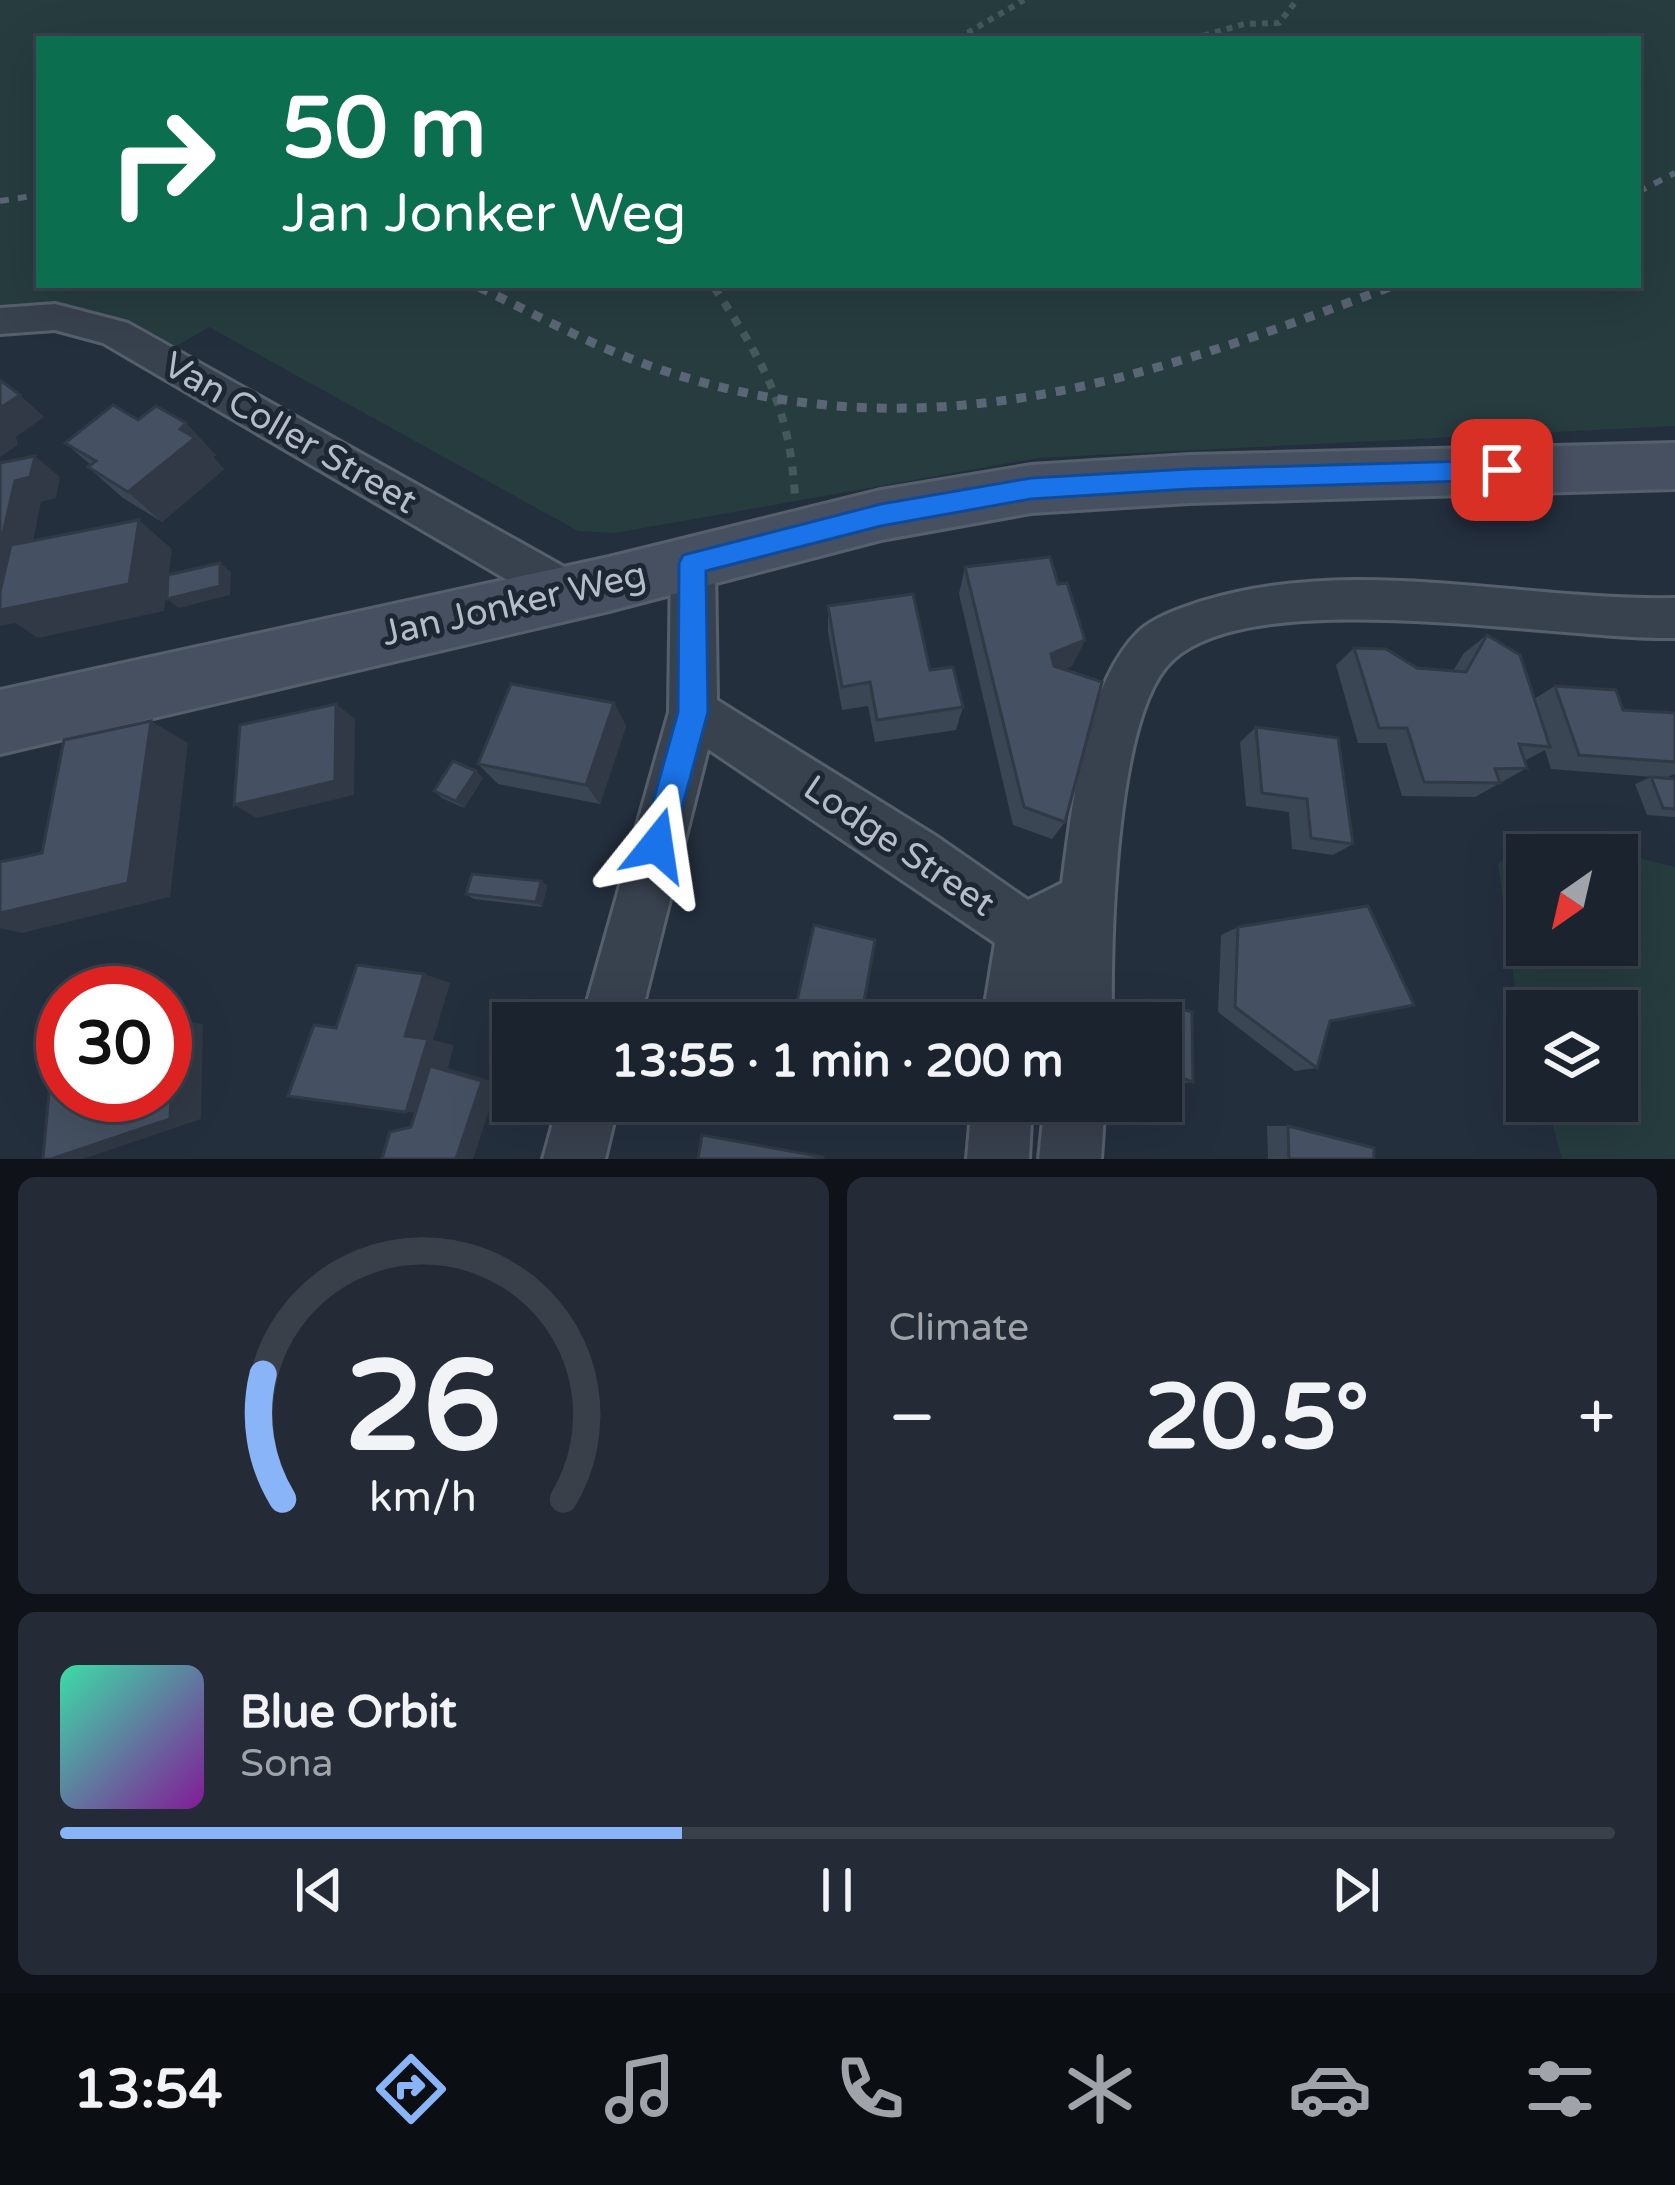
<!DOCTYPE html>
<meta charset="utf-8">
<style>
body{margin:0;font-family:"Varela Round",sans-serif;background:#242b36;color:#f1f3f6;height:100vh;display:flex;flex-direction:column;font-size:45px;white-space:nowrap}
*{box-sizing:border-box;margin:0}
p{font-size:39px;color:#a0a4aa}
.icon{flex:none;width:66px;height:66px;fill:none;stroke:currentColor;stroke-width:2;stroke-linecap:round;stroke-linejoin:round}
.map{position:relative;height:1159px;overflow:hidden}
.sheet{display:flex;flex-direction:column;gap:18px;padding:18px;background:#0f1319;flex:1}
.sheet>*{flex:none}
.hud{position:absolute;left:36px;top:36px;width:1605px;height:252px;border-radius:0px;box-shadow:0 12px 48px #0002,0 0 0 3px #39404a;background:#0b6e4f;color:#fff;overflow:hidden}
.needle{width:78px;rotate:214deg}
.fabs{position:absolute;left:1506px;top:834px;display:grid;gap:24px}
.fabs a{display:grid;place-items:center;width:132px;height:132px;border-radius:0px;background:#1b232e;box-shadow:0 12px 48px #0002,0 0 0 3px #39404a;font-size:60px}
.speed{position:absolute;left:36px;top:966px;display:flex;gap:24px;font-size:60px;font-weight:700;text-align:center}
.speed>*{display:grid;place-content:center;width:156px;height:156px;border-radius:50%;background:#1b232e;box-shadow:0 12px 48px #0002,0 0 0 3px #39404a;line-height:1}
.speed .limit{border:18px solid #d22;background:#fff;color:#111}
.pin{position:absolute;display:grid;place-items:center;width:102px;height:102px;color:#fff;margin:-51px;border-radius:24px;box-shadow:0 6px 18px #0006}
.me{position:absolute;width:132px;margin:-66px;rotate:15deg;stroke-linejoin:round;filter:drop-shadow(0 0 9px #0008)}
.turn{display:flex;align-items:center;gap:42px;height:252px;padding:0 48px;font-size:54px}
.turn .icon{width:156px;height:156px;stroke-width:2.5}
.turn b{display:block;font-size:84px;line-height:102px}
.big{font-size:90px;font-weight:800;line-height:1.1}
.sheet .card{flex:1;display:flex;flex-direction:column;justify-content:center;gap:18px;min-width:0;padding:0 42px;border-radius:18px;background:#242b36}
.sheet .dial{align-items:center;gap:0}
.dial svg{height:312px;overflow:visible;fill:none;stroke:#39404a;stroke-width:7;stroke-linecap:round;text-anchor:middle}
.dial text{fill:#f1f3f6;stroke:none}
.song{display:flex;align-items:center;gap:36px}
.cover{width:144px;height:144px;border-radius:18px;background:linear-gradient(135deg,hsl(160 70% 55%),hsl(290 70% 35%))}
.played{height:12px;border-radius:6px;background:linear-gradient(90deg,#8ab4f8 40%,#39404a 40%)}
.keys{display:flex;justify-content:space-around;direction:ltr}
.heat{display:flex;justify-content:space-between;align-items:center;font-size:66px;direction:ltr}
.sheet .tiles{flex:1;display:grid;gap:18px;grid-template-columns:1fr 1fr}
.card:last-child{grid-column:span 2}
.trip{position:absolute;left:492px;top:1002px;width:690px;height:120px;border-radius:0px;background:#1b232e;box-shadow:0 12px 48px #0002,0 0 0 3px #39404a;font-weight:800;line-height:120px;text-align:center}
.tab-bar{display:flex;height:192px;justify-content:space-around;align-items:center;background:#0b0e12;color:#a0a4aa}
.tab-bar .icon{width:84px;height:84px}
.tab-bar .active{color:#8ab4f8}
.tab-bar b{font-size:54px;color:#f1f3f6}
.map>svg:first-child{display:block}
.green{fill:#263c3f;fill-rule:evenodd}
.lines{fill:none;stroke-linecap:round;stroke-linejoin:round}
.minor-casing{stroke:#565f6c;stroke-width:6}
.secondary-casing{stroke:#565f6c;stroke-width:6}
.path-far1{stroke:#44595c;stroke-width:6;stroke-dasharray:6 6;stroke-linecap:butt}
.path{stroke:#44595c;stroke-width:8;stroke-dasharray:9 9;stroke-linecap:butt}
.minor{fill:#38414e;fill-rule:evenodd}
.secondary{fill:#465061;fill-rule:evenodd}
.rail-far1{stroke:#5a6575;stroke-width:6;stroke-dasharray:9 9;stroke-linecap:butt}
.rail{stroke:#5a6575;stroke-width:9;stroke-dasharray:10 10;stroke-linecap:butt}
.wall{fill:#3b4654}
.shaded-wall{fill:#303945}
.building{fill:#455162;stroke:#303945;stroke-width:3}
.route{fill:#1a73e8;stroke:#114b97;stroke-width:3}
.labels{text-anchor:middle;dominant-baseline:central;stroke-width:10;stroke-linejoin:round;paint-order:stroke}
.street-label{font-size:36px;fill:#b4bcc9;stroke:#1d2633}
</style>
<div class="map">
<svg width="1675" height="1159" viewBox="0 0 1675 1159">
<rect width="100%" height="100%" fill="#242f3e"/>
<g class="green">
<path d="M0 0H1675V426L1038 458 615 533 578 531 209 327 158 357 115 333 0 321ZM39 39H1638V285H39Z"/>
<path d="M1540 834 1675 867V1159H1562L1546 1101H1617V1011H1527V1035L1516 996 1498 864ZM1527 855H1617V945H1527Z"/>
</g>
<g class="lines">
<g class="minor-casing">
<g id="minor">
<polygon points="55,304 128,323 584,578 591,592 584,606 568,612 552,606 103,343 55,330 0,334 0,308"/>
<path d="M693 544 709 550 715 563 717 700 936 836 1028 900 1062 883C1072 810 1083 688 1137 633 1153 617 1181 608 1202 601 1357 554 1518 601 1675 598V638C1561 641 1258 582 1173 660 1114 713 1111 945 1112 1023H1054L1043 1001 1040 1023H982L995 943 708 749 639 1023H581L669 712 671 563 677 550Z"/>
<polygon points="559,1101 619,1101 605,1159 543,1159"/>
<polygon points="972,1101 1032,1101 1029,1159 967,1159"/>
<polygon points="1045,1101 1105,1101 1101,1159 1039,1159"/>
</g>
</g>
<g class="secondary-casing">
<polygon id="secondary" points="1675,443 1675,489 1189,503 1031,513 881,540 609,611 0,754 0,690 609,557 881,490 1031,465 1189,455"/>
</g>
<g class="path-far1">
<polyline points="957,39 1024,0"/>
<polyline points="1192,39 1244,24 1279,23 1297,0"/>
<polyline points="713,285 716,290"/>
</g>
<path class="path" d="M714 287C763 361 790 407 795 497"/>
<use href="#minor" class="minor"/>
<use href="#secondary" class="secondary"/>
<g class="rail-far1">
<polyline points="1638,192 1675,173"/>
<polyline points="0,201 39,195"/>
<polyline points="475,285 485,290"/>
<polyline points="1382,290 1395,285"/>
</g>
<path class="rail" d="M479 287C542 318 604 352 671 373 931 456 1148 378 1390 287"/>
</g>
<g class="wall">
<polygon points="138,420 216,455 213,457 224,469 162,522 123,498 88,467 91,465 65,443"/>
<polygon points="965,567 1058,584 1085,640 1072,666 1063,669 1065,822 1052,839 1013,825 959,594"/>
<polygon points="828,606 930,670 963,707 956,730 875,742 868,706 842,710 828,632"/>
<polygon points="1487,635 1534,699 1555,686 1623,710 1675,713 1675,774 1665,778 1551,769 1545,750 1524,761 1527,768 1475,797 1402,796 1386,743 1358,743 1336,665 1354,648 1417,668 1453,671 1464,653"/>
<polygon points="614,703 626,726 600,804 498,784 478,764"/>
<polygon points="1256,727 1353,844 1333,855 1292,849 1289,812 1246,806 1240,742"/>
<polygon points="1651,777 1675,779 1675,817 1647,815 1635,784"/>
<polygon points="483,778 464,808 442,798 434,791"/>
<polygon points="541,881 547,886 542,907 474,899 466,894"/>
<polygon points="1238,927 1317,1068 1295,1071 1218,1012 1221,935"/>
<polygon points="1150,1000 1193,1082 1177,1084 1161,1078 1161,1023 1136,1023 1136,1006"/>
<polygon points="1267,1126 1288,1126 1374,1159 1268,1159"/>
<polygon points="702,1135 824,1156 823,1159"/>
</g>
<g class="shaded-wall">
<polygon points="20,395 44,417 16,437 18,445 0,457 0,408"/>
<polygon points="186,423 216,455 213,457 224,469 162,522 128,492 180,429"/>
<polygon points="35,456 60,477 56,498 41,502 20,606 139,520 172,549 164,611 38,638 15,623 0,626 0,546 15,481"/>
<polygon points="220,563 231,572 230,595 179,608 167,599"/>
<polygon points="1085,640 1072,666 1040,678 1051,654"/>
<polygon points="614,703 626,726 600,804 586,785"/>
<polygon points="336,704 355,719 354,795 257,818 234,805"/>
<polygon points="151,721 188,743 170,897 22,933 0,928 0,913"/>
<polygon points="476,771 483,778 464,808 456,801"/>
<polygon points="541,881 547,886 542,907 536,902"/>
<polygon points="424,974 450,983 433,1040 454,1045 448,1068 498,1083 473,1159 456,1159 435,1113 406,1112 405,1036"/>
<polygon points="174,1019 203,1024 201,1119 83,1159 51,1159"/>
</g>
<g class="building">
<polygon points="0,380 20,395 0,408"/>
<polygon points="113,405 138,420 156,406 186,423 180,429 195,438 128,492 88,467 96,461 65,443"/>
<polygon points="35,456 30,477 15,481 0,546 0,463"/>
<polygon points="139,520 129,584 0,610 0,592 11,545"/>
<polygon points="1050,557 1058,584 1067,583 1085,640 1051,654 1054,666 1102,682 1065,822 1024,807 965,567"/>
<polygon points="220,563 220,586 167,599 168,575"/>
<polygon points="913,594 930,670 953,667 963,707 877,720 870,682 842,687 828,606"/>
<polygon points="1487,635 1520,655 1550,747 1519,744 1527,768 1495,769 1500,783 1424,782 1407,728 1379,728 1354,648 1386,649 1417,668 1466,672"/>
<polygon points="511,684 614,703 586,785 478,764"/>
<polygon points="1555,686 1616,690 1623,710 1675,713 1675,762 1579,755"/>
<polygon points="336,704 335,781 234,805 240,725"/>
<polygon points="151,721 128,883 0,913 0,862 42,853 64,740"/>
<polygon points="1256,727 1338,738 1353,844 1311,838 1307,799 1262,793"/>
<polygon points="453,761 476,771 456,801 434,791"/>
<polygon points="1651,777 1675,779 1675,809 1663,808"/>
<polygon points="472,874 541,881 536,902 466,894"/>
<polygon points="1368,906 1414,1005 1330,1021 1317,1068 1235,1007 1238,927"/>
<polygon points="814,925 875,940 863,1007 927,1023 792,1023"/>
<polygon points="357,965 424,974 405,1036 428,1039 406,1112 288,1096 314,1025 336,1028"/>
<polygon points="1150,1000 1192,1012 1193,1082 1161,1071 1161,1023 1149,1023"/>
<polygon points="174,1019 170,1119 51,1159 43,1159 52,1059 63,1055 63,1095 165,1095 165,1022"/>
<polygon points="430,1066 482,1081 456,1159 382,1159 390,1132 411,1127"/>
<polygon points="1288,1126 1374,1148 1374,1159 1289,1159"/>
<polygon points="702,1135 823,1157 823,1159 698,1159"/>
</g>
<polygon class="route" points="1502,460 1515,470 1502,480 1189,489 1031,499 881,526 706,571 708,712 669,856 657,861 646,856 641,845 678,712 679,563 683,555 881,504 1031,478 1189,469"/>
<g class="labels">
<g class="street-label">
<text transform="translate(290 433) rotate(30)">Van Coller Street</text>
<text transform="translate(514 604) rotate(-13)">Jan Jonker Weg</text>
<text transform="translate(899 846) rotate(34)">Lodge Street</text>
</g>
</g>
</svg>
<div class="fabs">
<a><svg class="needle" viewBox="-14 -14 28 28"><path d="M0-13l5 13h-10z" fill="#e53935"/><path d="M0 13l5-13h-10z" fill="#a0a4aa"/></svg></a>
<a><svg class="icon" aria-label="layers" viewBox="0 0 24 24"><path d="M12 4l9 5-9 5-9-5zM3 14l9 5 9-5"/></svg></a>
</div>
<div class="speed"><div class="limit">30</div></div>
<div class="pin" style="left:1502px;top:470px;background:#d93025"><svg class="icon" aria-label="arrive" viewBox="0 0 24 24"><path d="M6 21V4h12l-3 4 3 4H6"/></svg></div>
<svg class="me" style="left:657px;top:845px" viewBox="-20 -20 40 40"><path d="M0-17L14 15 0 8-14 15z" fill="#1a73e8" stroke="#fff" stroke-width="4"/></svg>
<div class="trip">13:55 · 1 min · 200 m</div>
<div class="hud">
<div class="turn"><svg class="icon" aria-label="right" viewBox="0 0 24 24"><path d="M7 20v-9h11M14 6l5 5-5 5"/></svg><div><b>50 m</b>Jan Jonker Weg</div></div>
</div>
</div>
<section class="sheet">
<div class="tiles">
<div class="card dial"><svg viewBox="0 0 100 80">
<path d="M14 69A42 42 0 1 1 86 69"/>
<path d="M14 69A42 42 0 0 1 9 37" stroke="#8ab4f8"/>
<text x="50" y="56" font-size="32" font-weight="700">26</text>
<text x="50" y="72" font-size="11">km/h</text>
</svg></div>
<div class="card"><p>Climate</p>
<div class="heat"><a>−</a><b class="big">20.5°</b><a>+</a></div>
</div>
<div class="card">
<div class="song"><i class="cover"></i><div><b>Blue Orbit</b><p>Sona</p></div></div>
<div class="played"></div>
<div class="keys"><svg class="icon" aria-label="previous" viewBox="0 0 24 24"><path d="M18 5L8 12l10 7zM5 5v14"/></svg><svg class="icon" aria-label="pause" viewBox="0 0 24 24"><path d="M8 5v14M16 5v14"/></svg><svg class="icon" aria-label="next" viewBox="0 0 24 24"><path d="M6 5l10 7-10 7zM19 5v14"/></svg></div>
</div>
</div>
</section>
<nav class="tab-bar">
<b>13:54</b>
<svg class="icon active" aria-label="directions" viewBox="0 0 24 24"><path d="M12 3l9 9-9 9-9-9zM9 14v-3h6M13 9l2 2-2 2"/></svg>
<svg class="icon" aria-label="music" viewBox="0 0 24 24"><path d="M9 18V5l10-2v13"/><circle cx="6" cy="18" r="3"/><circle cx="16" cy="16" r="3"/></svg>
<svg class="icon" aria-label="phone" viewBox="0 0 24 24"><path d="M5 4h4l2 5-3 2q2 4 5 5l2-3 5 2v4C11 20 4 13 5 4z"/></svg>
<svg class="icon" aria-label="climate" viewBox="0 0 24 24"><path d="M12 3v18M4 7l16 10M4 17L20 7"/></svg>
<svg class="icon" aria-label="car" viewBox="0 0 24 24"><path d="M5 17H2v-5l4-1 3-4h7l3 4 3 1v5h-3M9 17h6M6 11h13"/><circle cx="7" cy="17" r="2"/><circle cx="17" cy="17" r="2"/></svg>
<svg class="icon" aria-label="filters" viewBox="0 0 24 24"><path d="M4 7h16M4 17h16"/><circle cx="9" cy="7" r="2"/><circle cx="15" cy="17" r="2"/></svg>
</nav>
